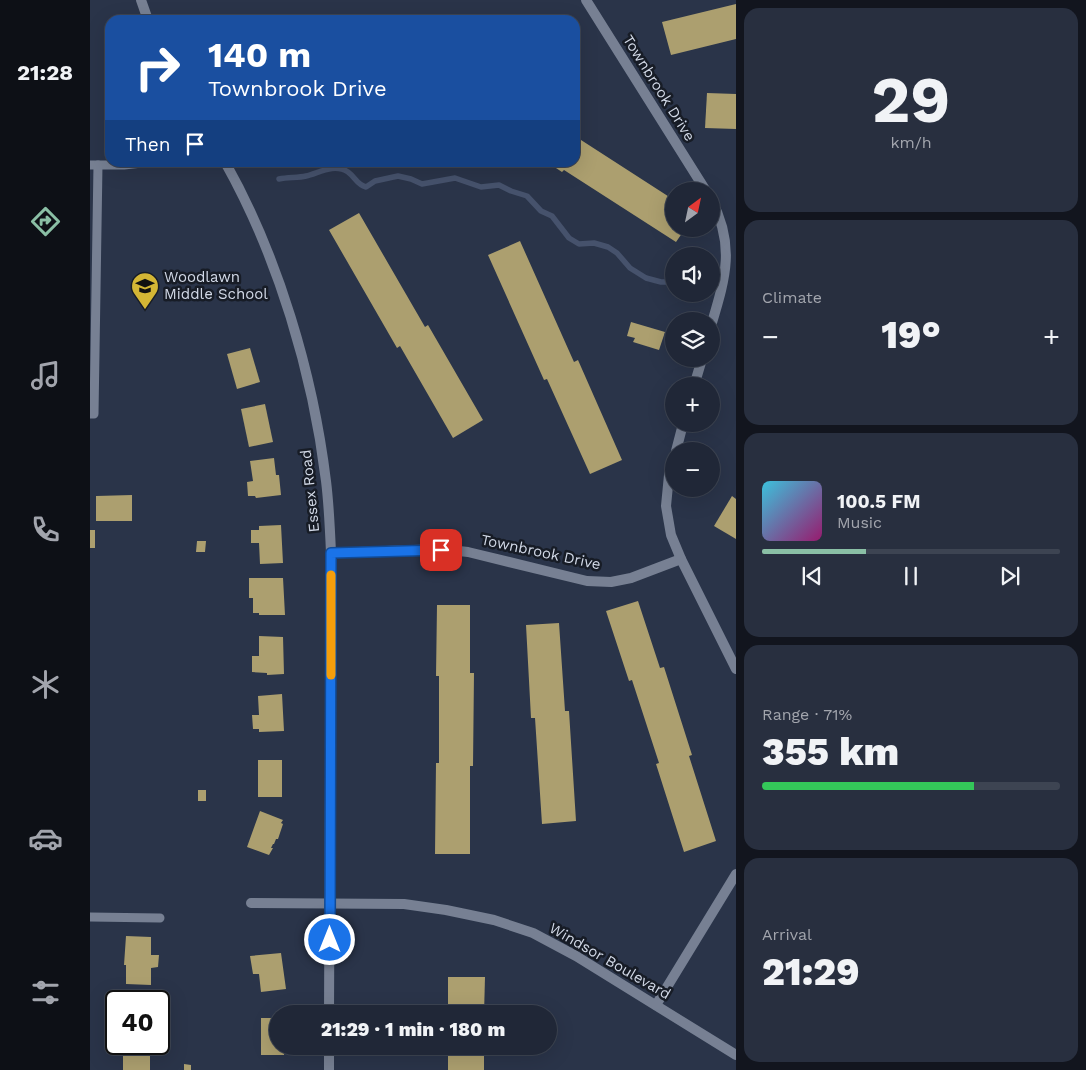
<!DOCTYPE html>
<meta charset="utf-8">
<style>
body{margin:0;font-family:"Work Sans",sans-serif;background:#282f3f;color:#f1f3f6;height:100vh;display:flex;flex-direction:column;font-size:19px;white-space:nowrap}
*{box-sizing:border-box;margin:0}
p{font-size:16px;color:#a2a5ad}
.icon{flex:none;width:28px;height:28px;fill:none;stroke:currentColor;stroke-width:2;stroke-linecap:round;stroke-linejoin:round}
.map{position:relative;flex:1;overflow:hidden}
.details{display:flex;flex-direction:column;gap:8px;padding:8px;background:#12151e;width:350px}
.details>*{flex:none}
.top-card{position:absolute;left:15px;top:15px;width:475px;height:152px;border-radius:15px;box-shadow:0 5px 20px #0002,0 0 0 1px #3d4452;background:#1a4fa0;color:#fff;overflow:hidden}
.needle{width:32px;rotate:33deg}
.fabs{position:absolute;left:575px;top:182px;display:grid;gap:10px}
.fabs a{display:grid;place-items:center;width:55px;height:55px;border-radius:50%;background:#202737;box-shadow:0 5px 20px #0002,0 0 0 1px #3d4452;font-size:25px}
.speed{position:absolute;left:15px;top:990px;display:flex;gap:10px;font-size:25px;font-weight:700;text-align:center}
.speed>*{display:grid;place-content:center;width:65px;height:65px;border-radius:50%;background:#202737;box-shadow:0 5px 20px #0002,0 0 0 1px #3d4452;line-height:1}
.speed .limit{border:2px solid #111;border-radius:8px;background:#fff;color:#111}
.pin{position:absolute;display:grid;place-items:center;width:42px;height:42px;color:#fff;margin:-21px;border-radius:10px;box-shadow:0 2px 8px #0006}
.me{position:absolute;width:55px;margin:-28px;rotate:0deg;stroke-linejoin:round;filter:drop-shadow(0 0 4px #0008)}
.turn{display:flex;align-items:center;gap:18px;height:105px;padding:0 20px;font-size:22px}
.turn .icon{width:65px;height:65px;stroke-width:2.5}
.turn b{display:block;font-size:35px;line-height:42px}
.then{display:flex;align-items:center;height:48px;padding:0 20px;background:#0003;gap:10px;font-size:19px}
.big{font-size:38px;font-weight:800;line-height:1.1}
.details .card{flex:1;display:flex;flex-direction:column;justify-content:center;gap:8px;min-width:0;padding:0 18px;border-radius:15px;background:#282f3f}
.details .dial{align-items:center;gap:0}
.dial b{font-size:65px;line-height:1}
.song{display:flex;align-items:center;gap:15px}
.cover{width:60px;height:60px;border-radius:8px;background:linear-gradient(135deg,hsl(190 70% 55%),hsl(320 70% 35%))}
.played{height:5px;border-radius:2px;background:linear-gradient(90deg,#8abfa5 35%,#3d4452 35%)}
.keys{display:flex;justify-content:space-around;direction:ltr}
.heat{display:flex;justify-content:space-between;align-items:center;font-size:28px;direction:ltr}
.charge{height:8px;border-radius:4px;background:linear-gradient(90deg,#34c759 71%,#3d4452 0)}
.trip{position:absolute;left:179px;top:1005px;width:288px;height:50px;border-radius:25px;background:#202737;box-shadow:0 5px 20px #0002,0 0 0 1px #3d4452;font-weight:800;line-height:50px;text-align:center}
main{display:flex;flex:1;min-height:0}
.menu{display:flex;flex-direction:column;width:90px;justify-content:space-around;align-items:center;background:#0d1016;color:#a2a5ad}
.menu .icon{width:35px;height:35px}
.menu .on{color:#8abfa5}
.menu b{font-size:22px;color:#f1f3f6}
.map>svg:first-child{display:block}
.lines{fill:none;stroke-linecap:round;stroke-linejoin:round}
.stream{stroke:#46526c;stroke-width:5.5}
.building{fill:#ac9f6f}
.service{stroke:#778093;stroke-width:9}
.minor{stroke:#778093;stroke-width:10}
.tertiary{stroke:#778093;stroke-width:10}
.route-casing{stroke:#114b97;stroke-width:12}
.route{stroke:#1a73e8;stroke-width:9}
.slow{stroke:#f59e0b;stroke-width:9}
.labels{text-anchor:middle;dominant-baseline:central;stroke-width:5;stroke-linejoin:round;paint-order:stroke}
.street-label{font-size:15px;fill:#d2d9e7;stroke:#171c26}
.poi-label{font-size:15px;fill:#d2d9e7;stroke:#171c26;text-anchor:start}
</style>
<main>
<nav class="menu">
<b>21:28</b>
<svg class="icon on" aria-label="directions" viewBox="0 0 24 24"><path d="M12 3l9 9-9 9-9-9zM9 14v-3h6M13 9l2 2-2 2"/></svg>
<svg class="icon" aria-label="music" viewBox="0 0 24 24"><path d="M9 18V5l10-2v13"/><circle cx="6" cy="18" r="3"/><circle cx="16" cy="16" r="3"/></svg>
<svg class="icon" aria-label="phone" viewBox="0 0 24 24"><path d="M5 4h4l2 5-3 2q2 4 5 5l2-3 5 2v4C11 20 4 13 5 4z"/></svg>
<svg class="icon" aria-label="climate" viewBox="0 0 24 24"><path d="M12 3v18M4 7l16 10M4 17L20 7"/></svg>
<svg class="icon" aria-label="car" viewBox="0 0 24 24"><path d="M5 17H2v-5l4-1 3-4h7l3 4 3 1v5h-3M9 17h6M6 11h13"/><circle cx="7" cy="17" r="2"/><circle cx="17" cy="17" r="2"/></svg>
<svg class="icon" aria-label="filters" viewBox="0 0 24 24"><path d="M4 7h16M4 17h16"/><circle cx="9" cy="7" r="2"/><circle cx="15" cy="17" r="2"/></svg>
</nav>
<div class="map">
<svg width="646" height="1070" viewBox="0 0 646 1070">
<rect width="100%" height="100%" fill="#2a3449"/>
<g class="lines">
<path class="stream" d="M189 179C198 177 208 178 216 176 229 173 244 163 258 172 265 177 267 185 276 187L285 181 308 176 321 179 332 184 365 178 391 187 409 185 421 191 437 196 451 211 462 216 479 238 489 244 504 243 518 247 527 253 540 268 556 278 571 282H584"/>
</g>
<g class="building">
<polygon points="646,4 646,39 581,55 572,22"/>
<polygon points="617,93 646,94 646,129 615,128"/>
<polygon points="485,140 489,142 491,140 584,200 584,229 595,229 586,242 474,170 472,172 457,162 485,162"/>
<polygon points="269,213 335,327 338,325 393,420 363,438 310,346 307,348 239,230"/>
<polygon points="430,241 484,362 488,360 532,460 500,474 457,379 454,380 398,255"/>
<polygon points="541,322 575,332 569,350 543,342 545,338 537,336"/>
<polygon points="160,348 170,382 147,389 137,354"/>
<polygon points="175,404 183,442 159,447 151,409"/>
<polygon points="184,458 186,475 189,475 191,495 166,498 165,496 158,496 157,482 163,481 160,461"/>
<polygon points="42,495 42,521 6,521 6,496"/>
<polygon points="642,496 646,499 646,539 624,526"/>
<polygon points="191,525 193,563 170,564 169,543 161,543 161,530 169,530 169,526"/>
<rect x="0" y="530" width="5" height="18"/>
<polygon points="107,541 116,541 115,552 106,552"/>
<polygon points="159,578 193,578 195,615 169,615 169,613 163,613 163,598 159,598"/>
<polygon points="548,601 570,668 574,667 602,755 599,756 626,841 594,852 566,764 569,763 542,680 539,681 516,611"/>
<polygon points="347,605 380,605 380,673 384,673 383,766 380,766 380,854 345,854 346,763 349,763 349,676 346,676"/>
<polygon points="469,623 475,711 479,711 486,821 452,824 445,718 441,718 436,625"/>
<polygon points="169,636 193,637 194,674 177,675 177,673 162,672 162,656 169,656"/>
<polygon points="192,694 194,731 169,732 169,729 163,729 162,715 169,715 168,696"/>
<rect x="168" y="760" width="24" height="37"/>
<rect x="108" y="790" width="8" height="11"/>
<polygon points="170,811 193,820 191,823 193,824 188,839 186,839 184,844 183,844 181,848 183,848 179,855 157,847"/>
<polygon points="36,936 61,937 61,955 69,955 68,967 61,968 61,985 36,984 36,965 34,965"/>
<polygon points="191,953 196,989 171,992 169,974 163,974 160,956"/>
<polygon points="358,977 395,977 394,1014 358,1014"/>
<polygon points="171,1018 188,1018 188,1046 195,1046 194,1055 171,1055"/>
<rect x="358" y="1046" width="36" height="24"/>
<rect x="33" y="1052" width="27" height="18"/>
<polygon points="94,1064 101,1065 101,1070 94,1070"/>
</g>
<g class="lines">
<g class="service">
<polyline points="0,165 34,165 61,162"/>
<polyline points="0,414 4,414 8,165"/>
<polyline points="0,917 70,918"/>
</g>
<g class="minor">
<polyline points="496,0 616,191"/>
<path d="M621 199C646 246 635 279 621 326"/>
<polyline points="604,386 612,359"/>
<polyline points="586,451 593,424"/>
<polyline points="584,458 579,475 576,506 581,535 591,559 646,669"/>
<polyline points="241,553 351,549 378,552 497,581 521,582 541,578 591,559"/>
<polyline points="161,903 314,904 356,910 404,920 443,933 486,956 646,1055"/>
<polyline points="566,1005 646,874"/>
</g>
<g class="tertiary">
<polyline points="51,0 58,20"/>
<path d="M135 162C188 256 223 374 236 481 239 505 240 529 241 553L239 1014"/>
<polyline points="239,1070 239,1046"/>
</g>
</g>
<g class="lines">
<g class="route-casing">
<polyline id="route" points="240,940 241,553 351,550"/>
</g>
<use href="#route" class="route"/>
<polyline class="slow" points="241,675 241,575"/>
</g>
<defs>
<g id="school-pin" transform="scale(1.4375)"><path d="M0 17L-7.5 6A9.5 9.5 0 1 1 7.5 6Z" fill="#d4b635" stroke="#171c26"/><path d="M0-5L7-2L0 1L-7-2ZM-4 1L0 2.5L4 1V4Q0 6-4 4Z" fill="#111"/></g>
</defs>
<g fill-rule="evenodd">
<use href="#school-pin" x="55" y="286"/>
</g>
<g class="labels">
<g class="street-label">
<text transform="translate(569 88) rotate(58)">Townbrook Drive</text>
<text transform="translate(220 491) rotate(-96)">Essex Road</text>
<text transform="translate(451 552) rotate(12)">Townbrook Drive</text>
<text transform="translate(520 961) rotate(30)">Windsor Boulevard</text>
</g>
<g class="poi-label">
<text x="74" y="277">Woodlawn<tspan x="74" dy="17">Middle School</tspan></text>
</g>
</g>
</svg>
<div class="fabs">
<a><svg class="needle" viewBox="-14 -14 28 28"><path d="M0-13l5 13h-10z" fill="#e53935"/><path d="M0 13l5-13h-10z" fill="#a2a5ad"/></svg></a>
<a><svg class="icon" aria-label="sound" viewBox="0 0 24 24"><path d="M4 9h4l5-4v14l-5-4H4zM17 9q2 3 0 6"/></svg></a>
<a><svg class="icon" aria-label="layers" viewBox="0 0 24 24"><path d="M12 4l9 5-9 5-9-5zM3 14l9 5 9-5"/></svg></a>
<a>+</a>
<a>−</a>
</div>
<div class="speed"><div class="limit">40</div></div>
<div class="pin" style="left:351px;top:550px;background:#d93025"><svg class="icon" aria-label="arrive" viewBox="0 0 24 24"><path d="M6 21V4h12l-3 4 3 4H6"/></svg></div>
<svg class="me" style="left:240px;top:940px" viewBox="-20 -20 40 40"><circle r="17" fill="#1a73e8" stroke="#fff" stroke-width="3"/><path d="M0-11L8 9 0 5-8 9z" fill="#fff"/></svg>
<div class="trip">21:29 · 1 min · 180 m</div>
<div class="top-card">
<div class="turn"><svg class="icon" aria-label="right" viewBox="0 0 24 24"><path d="M7 20v-9h11M14 6l5 5-5 5"/></svg><div><b>140 m</b>Townbrook Drive</div></div>
<div class="then">Then<svg class="icon" aria-label="arrive" viewBox="0 0 24 24"><path d="M6 21V4h12l-3 4 3 4H6"/></svg></div>
</div>
</div>
<section class="details">
<div class="card dial"><b>29</b><p>km/h</p></div>
<div class="card"><p>Climate</p>
<div class="heat"><a>−</a><b class="big">19°</b><a>+</a></div>
</div>
<div class="card">
<div class="song"><i class="cover"></i><div><b>100.5 FM</b><p>Music</p></div></div>
<div class="played"></div>
<div class="keys"><svg class="icon" aria-label="previous" viewBox="0 0 24 24"><path d="M18 5L8 12l10 7zM5 5v14"/></svg><svg class="icon" aria-label="pause" viewBox="0 0 24 24"><path d="M8 5v14M16 5v14"/></svg><svg class="icon" aria-label="next" viewBox="0 0 24 24"><path d="M6 5l10 7-10 7zM19 5v14"/></svg></div>
</div>
<div class="card"><p>Range · 71%</p><b class="big">355 km</b><div class="charge"></div></div>
<div class="card"><p>Arrival</p><b class="big">21:29</b></div>
</section>
</main>
